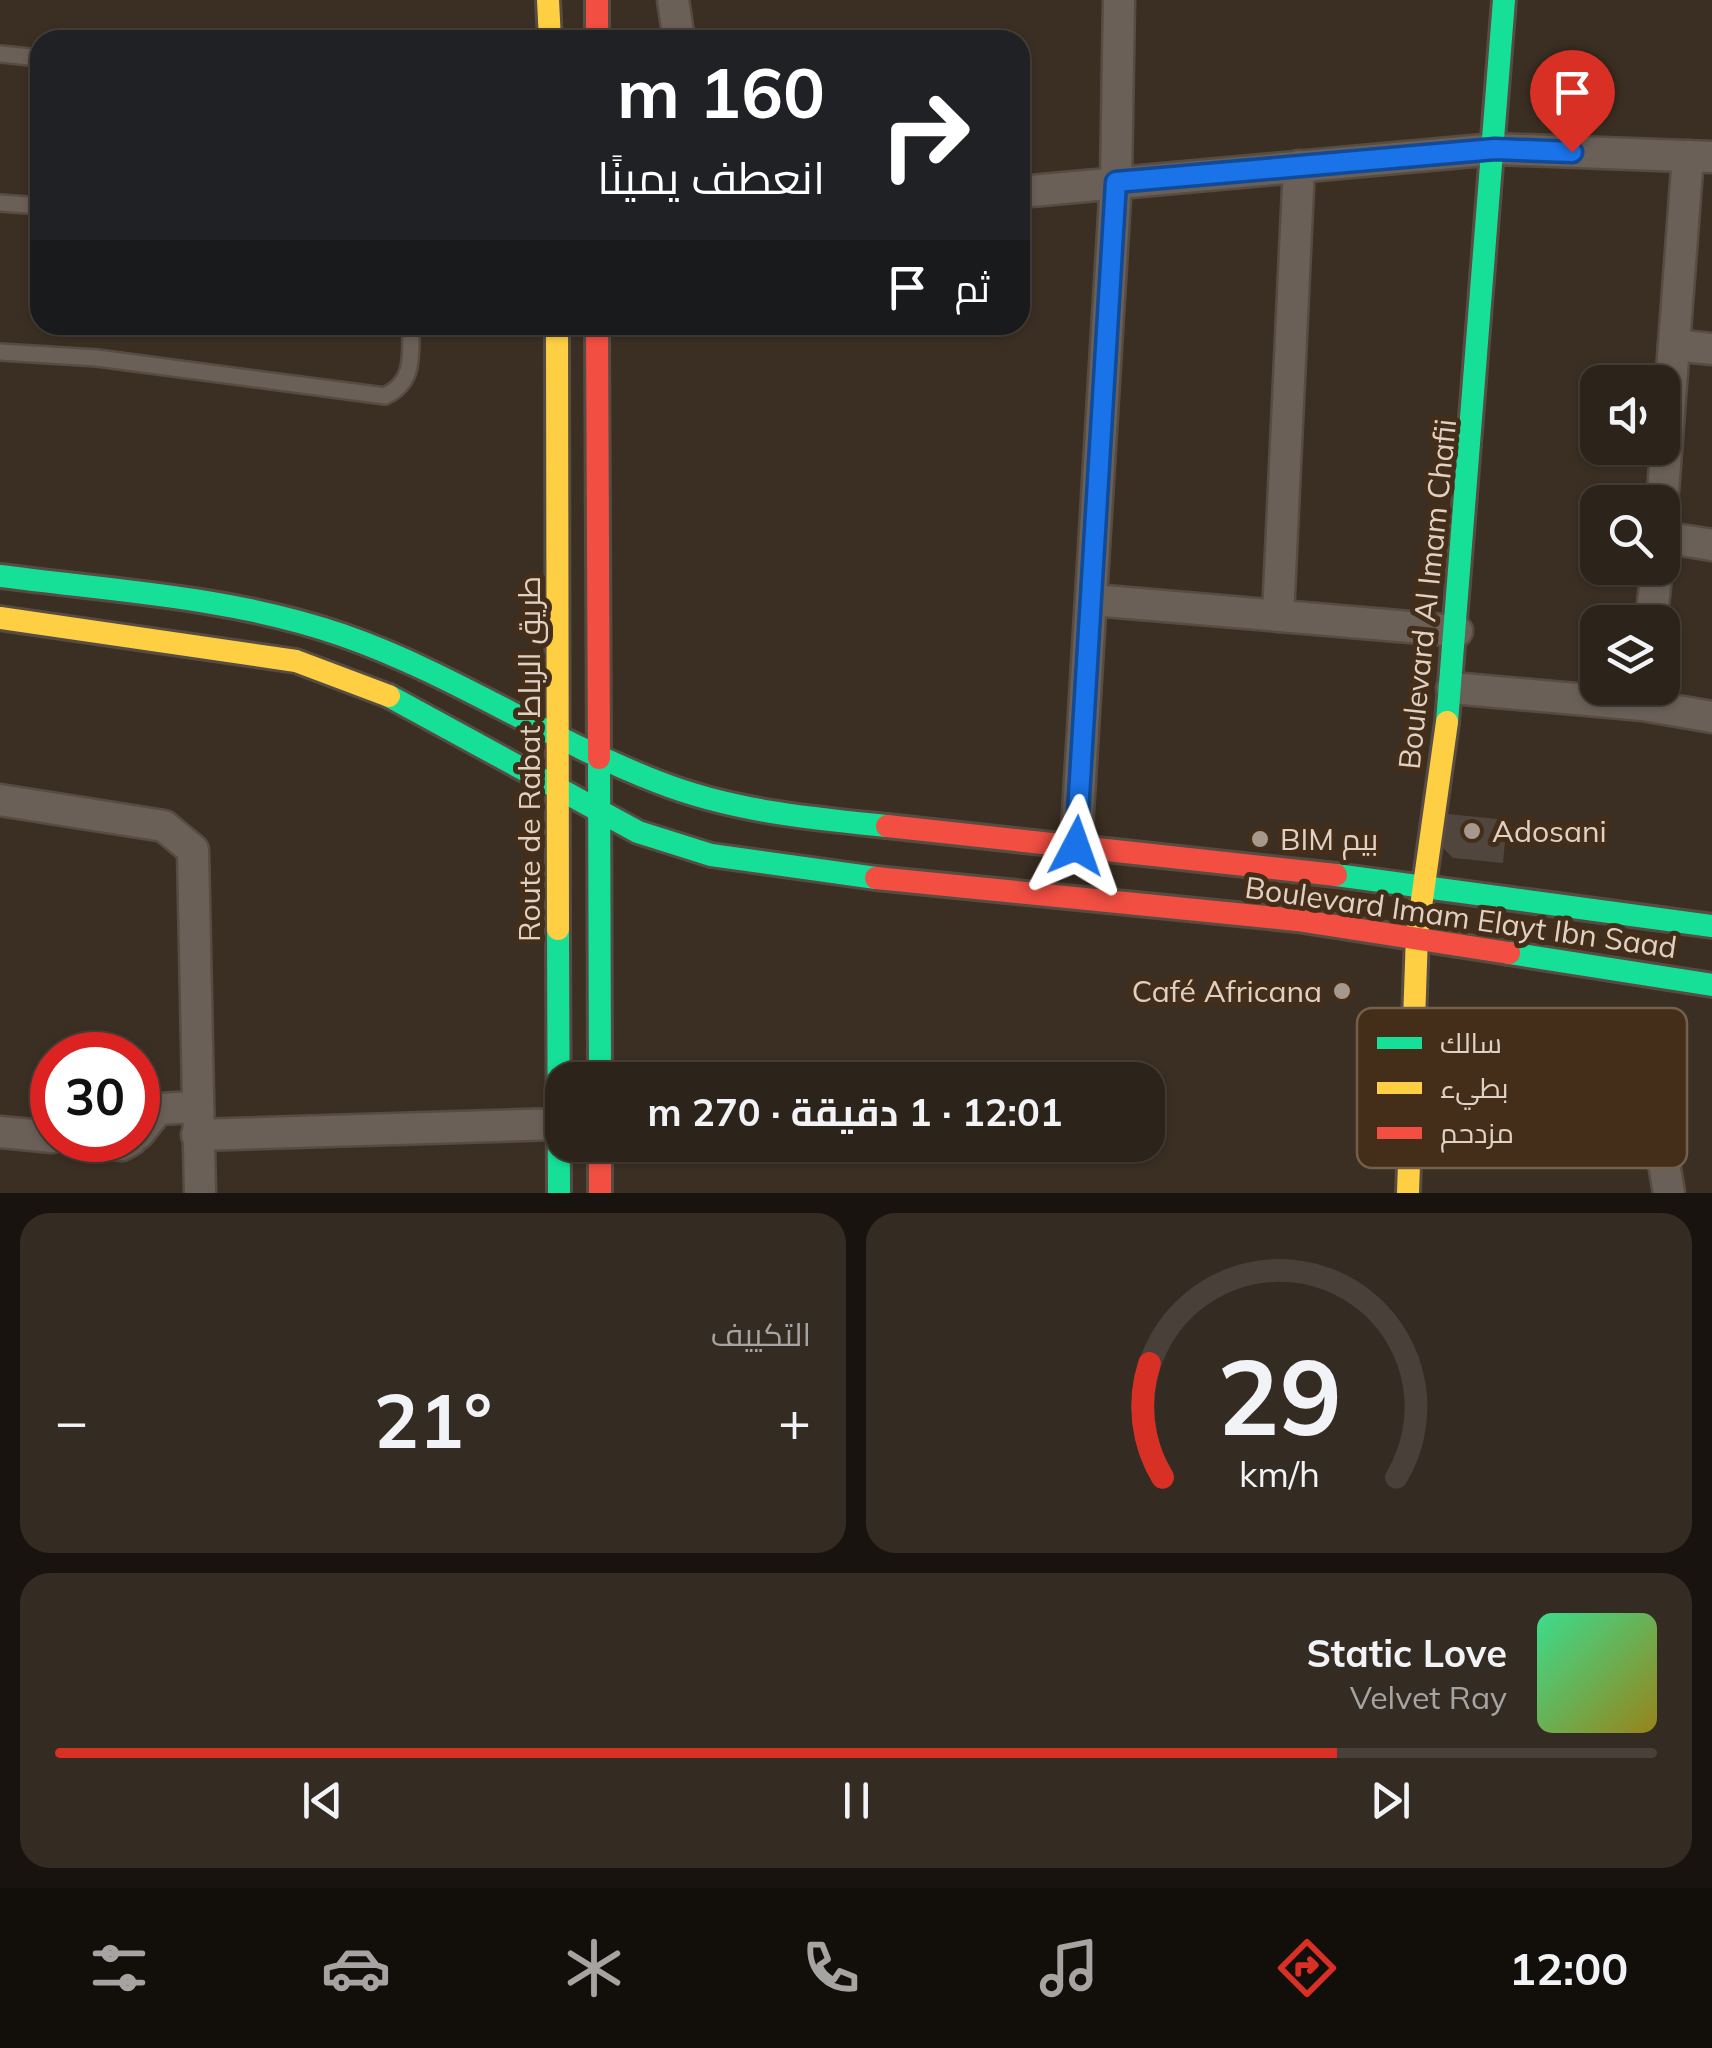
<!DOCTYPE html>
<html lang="ar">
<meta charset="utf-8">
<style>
body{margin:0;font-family:Mulish,Cairo,sans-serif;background:#342b23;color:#f1f3f6;direction:rtl;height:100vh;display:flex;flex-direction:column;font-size:38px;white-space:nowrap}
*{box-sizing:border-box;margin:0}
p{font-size:32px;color:#a6a4a2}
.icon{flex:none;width:55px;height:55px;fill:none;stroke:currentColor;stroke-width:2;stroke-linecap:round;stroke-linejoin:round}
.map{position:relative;height:1193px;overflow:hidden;direction:ltr}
.panel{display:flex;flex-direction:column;gap:20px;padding:20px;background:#18130e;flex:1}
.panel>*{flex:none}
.top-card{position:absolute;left:30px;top:30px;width:1000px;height:305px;border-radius:30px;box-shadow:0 2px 8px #0004,0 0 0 2px #484039;direction:rtl;background:#202124;color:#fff;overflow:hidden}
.controls{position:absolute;left:1580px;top:365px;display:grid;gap:20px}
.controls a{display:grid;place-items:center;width:100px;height:100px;border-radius:20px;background:#2c231a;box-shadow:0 2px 8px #0004,0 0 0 2px #484039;font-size:50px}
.speed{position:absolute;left:30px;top:1032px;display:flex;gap:20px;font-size:50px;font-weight:700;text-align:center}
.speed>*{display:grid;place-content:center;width:130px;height:130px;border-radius:50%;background:#2c231a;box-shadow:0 2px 8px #0004,0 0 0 2px #484039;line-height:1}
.speed .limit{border:15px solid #d22;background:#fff;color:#111}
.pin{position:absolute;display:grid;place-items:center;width:85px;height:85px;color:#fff;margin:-102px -42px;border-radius:50% 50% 50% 0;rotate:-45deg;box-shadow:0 0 10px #0007}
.pin .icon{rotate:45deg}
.me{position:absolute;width:110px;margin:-55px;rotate:4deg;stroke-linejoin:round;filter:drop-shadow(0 0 8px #0008)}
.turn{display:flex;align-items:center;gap:35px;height:210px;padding:0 40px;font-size:45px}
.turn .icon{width:130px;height:130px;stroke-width:2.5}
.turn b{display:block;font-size:70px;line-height:85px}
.then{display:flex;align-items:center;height:95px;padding:0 40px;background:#0003;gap:20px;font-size:38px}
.big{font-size:75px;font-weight:700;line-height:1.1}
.panel .widget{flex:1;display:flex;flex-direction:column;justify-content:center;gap:15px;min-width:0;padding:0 35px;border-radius:30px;background:#342b23}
.panel .dial{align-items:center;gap:0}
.dial svg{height:260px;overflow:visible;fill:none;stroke:#484039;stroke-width:7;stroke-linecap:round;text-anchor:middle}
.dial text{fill:#f1f3f6;stroke:none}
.song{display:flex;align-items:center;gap:30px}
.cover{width:120px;height:120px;border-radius:15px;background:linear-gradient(135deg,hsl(150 70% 55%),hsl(50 70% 35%))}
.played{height:10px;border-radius:5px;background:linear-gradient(90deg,#d93025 80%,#484039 80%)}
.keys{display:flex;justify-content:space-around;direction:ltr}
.heat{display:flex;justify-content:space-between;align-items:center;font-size:55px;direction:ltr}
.panel .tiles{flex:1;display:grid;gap:20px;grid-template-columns:1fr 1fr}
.widget:last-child{grid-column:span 2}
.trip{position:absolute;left:545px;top:1062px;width:620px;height:100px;border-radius:30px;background:#2c231a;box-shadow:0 2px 8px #0004,0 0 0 2px #484039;font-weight:700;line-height:100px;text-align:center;direction:rtl}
.tab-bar{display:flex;height:160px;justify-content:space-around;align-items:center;background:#120e0a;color:#a6a4a2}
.tab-bar .icon{width:70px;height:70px}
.tab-bar .current{color:#d93025}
.tab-bar b{font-size:45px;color:#f1f3f6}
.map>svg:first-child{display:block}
.building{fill:#51463e}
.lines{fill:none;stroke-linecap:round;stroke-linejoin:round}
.lane-casing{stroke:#574c42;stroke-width:20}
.street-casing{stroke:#574c42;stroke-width:35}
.fast-casing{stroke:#574c42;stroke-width:28}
.slow-casing{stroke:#574c42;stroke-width:28}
.jam-casing{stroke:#574c42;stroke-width:28}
.lane{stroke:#6a6058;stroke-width:15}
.street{stroke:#6a6058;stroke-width:30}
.fast{stroke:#16e098;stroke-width:22}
.slow{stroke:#ffcf43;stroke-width:22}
.jam{stroke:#f24e42;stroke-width:22}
.route-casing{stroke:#114b97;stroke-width:25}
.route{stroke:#1a73e8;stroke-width:18}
.poi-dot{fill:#a6988c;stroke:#452e19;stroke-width:4}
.labels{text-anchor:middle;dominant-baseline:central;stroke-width:10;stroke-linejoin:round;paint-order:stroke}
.street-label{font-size:30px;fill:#e0d1c5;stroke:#452e19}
.poi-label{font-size:30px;fill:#e0d1c5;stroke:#452e19;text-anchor:start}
.key{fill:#452e19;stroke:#745f4d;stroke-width:2.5}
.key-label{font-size:28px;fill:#e0d1c5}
</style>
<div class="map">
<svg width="1712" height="1193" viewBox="0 0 1712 1193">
<rect width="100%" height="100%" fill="#3b2f23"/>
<polygon class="building" points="1438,813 1507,820 1503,863 1453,858 1437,842"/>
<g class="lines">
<g class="lane-casing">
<g id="lane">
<polyline points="0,54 40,58"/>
<polyline points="0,203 40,206"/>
<path d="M0 352 97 358 385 396C416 381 410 355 411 325"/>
</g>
</g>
<g class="street-casing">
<g id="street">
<polyline points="673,0 679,40"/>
<polyline points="1020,192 1495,149 1712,157"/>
<polyline points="1674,345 1712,349"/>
<polyline points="1662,505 1688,156"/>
<polyline points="1662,537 1712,545"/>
<polyline points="1093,600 1457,631"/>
<polyline points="1278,616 1299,166"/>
<polyline points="1651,622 1657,568"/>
<polyline points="1452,688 1643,705 1712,717"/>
<polyline points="0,800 164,826 193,850 200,1193"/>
<polyline points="1076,846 1116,182 1119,0"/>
<polyline points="1413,1088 1635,1120 1660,1140 1669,1193"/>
<polyline points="0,1132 52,1137"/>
<polyline points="138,1134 158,1109 197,1107"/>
<polyline points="197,1135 559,1124"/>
<polyline points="77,1140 122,1145 131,1140"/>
</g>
</g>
<g class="fast-casing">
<g id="fast">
<path d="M0 576C114 591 233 597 342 635 452 673 549 740 658 782 732 811 808 818 887 826"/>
<polyline points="389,696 638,832 711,855 876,878"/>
<polyline points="1447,722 1504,0"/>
<polyline points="599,758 600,1080"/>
<polyline points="1336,875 1712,926"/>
<polyline points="558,929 559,1193"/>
<polyline points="1509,953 1712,985"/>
</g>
</g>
<g class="slow-casing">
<g id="slow">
<polyline points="548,0 550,40"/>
<polyline points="557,325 558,929"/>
<polyline points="0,618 296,661 389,696"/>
<polyline points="1408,1193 1417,935 1447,722"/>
</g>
</g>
<g class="jam-casing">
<g id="jam">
<polyline points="597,0 597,40"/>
<polyline points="597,325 599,758"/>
<polyline points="887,826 1336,875"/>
<polyline points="876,878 1297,920 1509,953"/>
<polyline points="600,1145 600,1193"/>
</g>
</g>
<use href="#lane" class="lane"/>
<use href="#street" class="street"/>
<use href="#fast" class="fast"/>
<use href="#slow" class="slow"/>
<use href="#jam" class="jam"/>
</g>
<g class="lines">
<g class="route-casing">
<polyline id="route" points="1076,846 1116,182 1495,149 1572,152"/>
</g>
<use href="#route" class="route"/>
</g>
<g class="poi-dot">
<circle cx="1472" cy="831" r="10"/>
<circle cx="1260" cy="839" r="10"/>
<circle cx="1342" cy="991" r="10"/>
</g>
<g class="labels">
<g class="street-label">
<text transform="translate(1427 594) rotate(-84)">Boulevard Al Imam Chafii</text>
<text transform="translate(529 759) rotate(-90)">Route de Rabat طريق الرباط</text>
<text transform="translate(1461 917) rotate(8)">Boulevard Imam Elayt Ibn Saad</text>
</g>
<g class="poi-label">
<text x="1492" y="831">Adosani</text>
<text x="1280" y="839">BIM بيم</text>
<text x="1322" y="991" text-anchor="end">Café Africana</text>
</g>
</g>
<rect x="1357" y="1008" width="330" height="160" rx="15" class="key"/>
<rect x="1377" y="1037" width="45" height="12" fill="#16e098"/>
<rect x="1377" y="1082" width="45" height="12" fill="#ffcf43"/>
<rect x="1377" y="1127" width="45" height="12" fill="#f24e42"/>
<g class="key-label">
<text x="1440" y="1053">سالك</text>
<text x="1440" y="1098">بطيء</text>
<text x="1440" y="1143">مزدحم</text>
</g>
</svg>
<div class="controls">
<a><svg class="icon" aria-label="sound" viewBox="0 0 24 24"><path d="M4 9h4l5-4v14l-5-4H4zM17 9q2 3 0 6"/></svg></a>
<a><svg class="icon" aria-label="search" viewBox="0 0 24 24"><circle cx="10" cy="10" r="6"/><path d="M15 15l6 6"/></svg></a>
<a><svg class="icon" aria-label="layers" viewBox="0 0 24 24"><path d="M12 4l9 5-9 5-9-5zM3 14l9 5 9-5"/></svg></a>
</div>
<div class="speed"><div class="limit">30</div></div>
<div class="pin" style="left:1572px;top:152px;background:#d93025"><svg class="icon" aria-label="arrive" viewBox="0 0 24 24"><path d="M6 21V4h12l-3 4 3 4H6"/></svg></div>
<svg class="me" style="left:1076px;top:846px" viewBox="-20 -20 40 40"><path d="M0-17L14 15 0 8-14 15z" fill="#1a73e8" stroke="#fff" stroke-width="4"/></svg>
<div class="trip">12:01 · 1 دقيقة · 270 m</div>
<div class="top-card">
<div class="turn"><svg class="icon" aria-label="right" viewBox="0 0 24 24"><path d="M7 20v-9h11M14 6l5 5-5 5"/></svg><div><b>160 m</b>انعطف يمينًا</div></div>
<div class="then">ثم<svg class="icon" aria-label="arrive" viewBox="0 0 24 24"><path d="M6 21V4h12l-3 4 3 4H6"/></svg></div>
</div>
</div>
<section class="panel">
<div class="tiles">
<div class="widget dial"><svg viewBox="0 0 100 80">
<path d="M14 69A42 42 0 1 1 86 69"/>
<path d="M14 69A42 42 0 0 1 10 34" stroke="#d93025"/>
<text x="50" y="56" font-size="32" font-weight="700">29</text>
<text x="50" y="72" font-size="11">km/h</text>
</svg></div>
<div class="widget"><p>التكييف</p>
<div class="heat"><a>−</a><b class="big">21°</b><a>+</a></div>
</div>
<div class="widget">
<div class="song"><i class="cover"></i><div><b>Static Love</b><p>Velvet Ray</p></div></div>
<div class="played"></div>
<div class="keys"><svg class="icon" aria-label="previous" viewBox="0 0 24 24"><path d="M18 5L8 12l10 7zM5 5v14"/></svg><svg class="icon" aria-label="pause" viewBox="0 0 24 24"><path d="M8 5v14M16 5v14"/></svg><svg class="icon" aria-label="next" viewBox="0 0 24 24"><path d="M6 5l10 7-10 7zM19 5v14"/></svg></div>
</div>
</div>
</section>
<nav class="tab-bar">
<b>12:00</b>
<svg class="icon current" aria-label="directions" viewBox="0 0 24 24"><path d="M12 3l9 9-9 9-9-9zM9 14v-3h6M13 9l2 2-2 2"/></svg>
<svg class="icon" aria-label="music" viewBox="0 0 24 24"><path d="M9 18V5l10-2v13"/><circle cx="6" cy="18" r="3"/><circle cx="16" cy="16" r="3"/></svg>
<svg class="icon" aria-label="phone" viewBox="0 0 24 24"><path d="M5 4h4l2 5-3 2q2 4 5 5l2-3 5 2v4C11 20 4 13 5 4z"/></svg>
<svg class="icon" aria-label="climate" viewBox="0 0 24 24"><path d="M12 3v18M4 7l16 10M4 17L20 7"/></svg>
<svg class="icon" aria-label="car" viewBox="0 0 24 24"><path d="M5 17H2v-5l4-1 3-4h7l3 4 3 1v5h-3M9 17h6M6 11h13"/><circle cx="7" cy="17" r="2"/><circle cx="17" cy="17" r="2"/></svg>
<svg class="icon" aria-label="filters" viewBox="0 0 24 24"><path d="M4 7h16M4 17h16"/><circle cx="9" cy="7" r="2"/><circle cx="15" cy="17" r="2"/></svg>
</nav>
